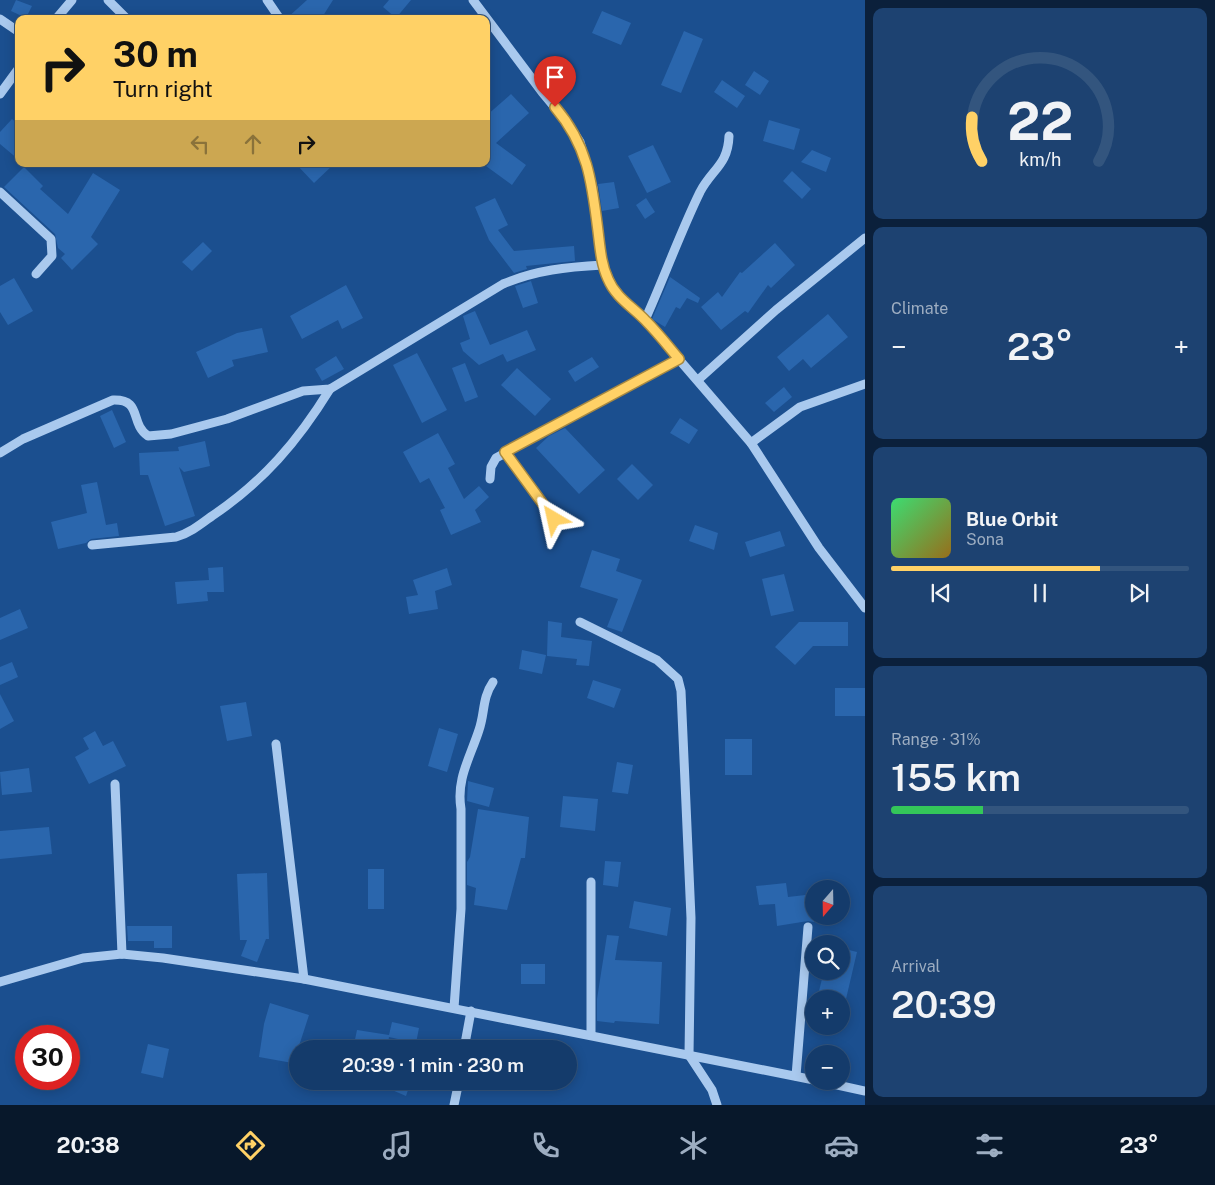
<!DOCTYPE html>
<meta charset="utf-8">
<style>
body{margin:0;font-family:"Public Sans",sans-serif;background:#1d4271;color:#f1f3f6;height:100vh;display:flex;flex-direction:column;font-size:19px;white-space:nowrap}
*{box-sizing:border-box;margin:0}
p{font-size:16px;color:#9dadc1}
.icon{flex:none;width:28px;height:28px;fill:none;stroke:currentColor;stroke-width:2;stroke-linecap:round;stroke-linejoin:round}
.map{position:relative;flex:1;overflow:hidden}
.sheet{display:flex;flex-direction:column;gap:8px;padding:8px;background:#0b203b;width:350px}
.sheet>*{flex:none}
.guide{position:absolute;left:15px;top:15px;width:475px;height:152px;border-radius:10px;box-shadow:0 2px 12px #0003,0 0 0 1px #33557e;background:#ffd166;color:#111;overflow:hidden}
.needle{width:32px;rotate:200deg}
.tools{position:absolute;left:805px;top:880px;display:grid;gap:10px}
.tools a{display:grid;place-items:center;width:45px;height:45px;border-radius:50%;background:#143b6b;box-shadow:0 2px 12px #0003,0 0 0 1px #33557e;font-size:25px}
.speed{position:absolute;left:15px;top:1025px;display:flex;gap:10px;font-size:25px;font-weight:700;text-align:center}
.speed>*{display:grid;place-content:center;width:65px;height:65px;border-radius:50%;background:#143b6b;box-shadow:0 2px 12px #0003,0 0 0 1px #33557e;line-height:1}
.speed .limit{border:8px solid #d22;background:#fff;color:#111}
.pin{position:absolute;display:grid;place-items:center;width:42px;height:42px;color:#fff;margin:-51px -21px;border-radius:50% 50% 50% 0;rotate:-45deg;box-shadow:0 0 5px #0007}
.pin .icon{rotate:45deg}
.me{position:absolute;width:55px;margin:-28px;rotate:324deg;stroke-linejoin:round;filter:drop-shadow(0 0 4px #0008)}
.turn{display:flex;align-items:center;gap:18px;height:105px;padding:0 15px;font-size:22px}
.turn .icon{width:65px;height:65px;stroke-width:2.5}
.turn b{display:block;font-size:35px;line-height:42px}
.lanes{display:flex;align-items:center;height:48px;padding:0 15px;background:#0003;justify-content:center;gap:25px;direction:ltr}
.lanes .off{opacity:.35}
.big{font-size:38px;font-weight:600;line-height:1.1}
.sheet .card{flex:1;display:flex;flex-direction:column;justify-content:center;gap:8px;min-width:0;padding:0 18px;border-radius:10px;background:#1d4271}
.sheet .dial{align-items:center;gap:0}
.dial svg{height:130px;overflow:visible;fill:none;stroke:#33557e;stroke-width:7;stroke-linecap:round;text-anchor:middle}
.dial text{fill:#f1f3f6;stroke:none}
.song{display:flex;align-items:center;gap:15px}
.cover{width:60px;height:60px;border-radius:8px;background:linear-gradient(135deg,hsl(140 70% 55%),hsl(40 70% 35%))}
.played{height:5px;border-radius:2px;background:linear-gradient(90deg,#ffd166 70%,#33557e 70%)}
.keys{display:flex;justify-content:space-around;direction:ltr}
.heat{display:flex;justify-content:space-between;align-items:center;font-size:28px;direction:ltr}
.charge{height:8px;border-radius:4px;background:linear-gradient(90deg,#34c759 31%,#33557e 0)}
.trip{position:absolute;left:289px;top:1040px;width:288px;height:50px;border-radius:25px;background:#143b6b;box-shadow:0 2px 12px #0003,0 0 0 1px #33557e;font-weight:600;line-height:50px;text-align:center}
.tabs{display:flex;height:80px;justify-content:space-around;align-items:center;background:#08182b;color:#9dadc1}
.tabs .icon{width:35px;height:35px}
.tabs .on{color:#ffd166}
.tabs b{font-size:22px;color:#f1f3f6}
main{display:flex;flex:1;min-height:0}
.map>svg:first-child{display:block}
.building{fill:#2a66ad}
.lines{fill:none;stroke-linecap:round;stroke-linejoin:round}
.minor{stroke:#a9c9ee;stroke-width:9}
.route-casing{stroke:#a68842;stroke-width:12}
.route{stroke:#ffd166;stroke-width:9}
</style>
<main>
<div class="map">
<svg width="865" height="1105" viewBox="0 0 865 1105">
<rect width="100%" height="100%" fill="#1b4f8f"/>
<g class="building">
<polygon points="16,0 32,6 26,18 11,11"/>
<polygon points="307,0 333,0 321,19 286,19"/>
<polygon points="389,0 411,0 396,18 383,7"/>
<polygon points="602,11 631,23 621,45 592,33"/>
<polygon points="684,31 703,39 681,93 661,85"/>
<polygon points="560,64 572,70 557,97 547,88"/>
<polygon points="754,71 769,81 760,95 745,85"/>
<polygon points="722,80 745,96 737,108 714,92"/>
<polygon points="511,94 529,113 496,143 526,165 512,185 486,166 486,116"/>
<polygon points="12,119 19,125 19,160 0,144 0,132"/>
<polygon points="769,120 800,129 794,150 763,141"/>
<polygon points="653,145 671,182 647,193 628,156"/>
<polygon points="812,150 831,158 826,172 801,162"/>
<polygon points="296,164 334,164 314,183"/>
<polygon points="24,167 43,186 40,189 68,214 93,173 120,190 91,237 98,244 72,270 61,258 65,254 58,248 55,234 4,187"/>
<polygon points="792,171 811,189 802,199 783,181"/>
<polygon points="614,182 619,208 602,211 598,184"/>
<polygon points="495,198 508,225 498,230 514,251 574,246 575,261 526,266 527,269 514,273 489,240 475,207"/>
<polygon points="646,198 655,212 645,219 636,205"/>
<polygon points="203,242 212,251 192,271 182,262"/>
<polygon points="775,243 795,265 771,288 768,285 748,313 745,311 721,330 701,307 718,292 722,297 740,272 742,273"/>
<polygon points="670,277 700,298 698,303 687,298 680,309 676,307 665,327 652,319"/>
<polygon points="14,278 33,311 8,325 0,312 0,286"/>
<polygon points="531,281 538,303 523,308 515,286"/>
<polygon points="346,285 363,318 342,329 338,320 302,339 290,316"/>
<polygon points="475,311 490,345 527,330 536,350 507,362 503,354 479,365 463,351 460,343 470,339 463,316"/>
<polygon points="828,314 848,337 811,368 803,359 789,371 777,357"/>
<polygon points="262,328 268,352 232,360 234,366 208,378 196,352 237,333"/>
<polygon points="417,353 447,410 422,423 393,365"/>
<polygon points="336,356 344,369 322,381 315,369"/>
<polygon points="592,357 599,367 575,382 568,371"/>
<polygon points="465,363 478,397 465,402 452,368"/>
<polygon points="517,368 551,399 535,416 501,385"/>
<polygon points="784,387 792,397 774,412 765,403"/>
<polygon points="112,410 126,442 114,448 100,416"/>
<polygon points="680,418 698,430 689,444 670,433"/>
<polygon points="565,428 605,470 579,494 536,448 549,436"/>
<polygon points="438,433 455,464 448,468 464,499 479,486 489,497 475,510 481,522 451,535 440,510 445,508 429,478 420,483 403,452"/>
<polygon points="205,441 210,466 184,472 179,467 195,516 165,526 148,475 140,475 139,453 179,451 178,447"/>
<polygon points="632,464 653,485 638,500 617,479"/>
<polygon points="97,482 106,525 117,523 119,536 91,539 86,543 58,549 51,522 87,513 81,485"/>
<polygon points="695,525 718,533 714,550 689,541"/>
<polygon points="780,531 785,546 750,557 745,542"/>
<polygon points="592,550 620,559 616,571 642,580 622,632 607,627 618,599 580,587"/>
<polygon points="223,567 224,592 207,592 208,601 177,604 175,582 209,580 208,568"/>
<polygon points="447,568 452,585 435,591 438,609 409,614 406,597 418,595 413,580"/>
<polygon points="784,574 794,611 771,616 762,579"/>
<polygon points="20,609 28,628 0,640 0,618"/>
<polygon points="548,621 562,623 561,637 592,641 589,666 576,665 577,659 547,656"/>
<polygon points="799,622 848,622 848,646 813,646 795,665 775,647"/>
<polygon points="522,650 546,655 542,674 519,669"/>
<polygon points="12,662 18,677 0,685 0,667"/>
<polygon points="593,680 621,689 614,708 587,698"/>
<rect x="835" y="688" width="30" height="28"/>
<polygon points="0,694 14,721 0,729"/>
<polygon points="246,702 252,736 227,741 220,706"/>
<polygon points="439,728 458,734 447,772 428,766"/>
<polygon points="95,731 103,746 113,741 126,766 89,784 75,757 89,749 83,738"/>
<rect x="725" y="739" width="27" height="36"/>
<polygon points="617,762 633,765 628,794 612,792"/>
<polygon points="29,768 32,792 2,795 0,772"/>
<polygon points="468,781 494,788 489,807 467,801"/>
<polygon points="563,796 598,799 595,831 560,827"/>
<polygon points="478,809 529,817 525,858 521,858 507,910 474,905 476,888 467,885 467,862 470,857"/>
<polygon points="49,827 52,854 0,859 0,831"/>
<polygon points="605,861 621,862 618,887 603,885"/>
<rect x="368" y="869" width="16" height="40"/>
<polygon points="267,873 269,939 266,939 257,962 241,956 247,940 240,940 237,874"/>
<polygon points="786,883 788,897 814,894 814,922 808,921 777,926 775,904 759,905 756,886"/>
<polygon points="634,901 671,908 667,936 629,928"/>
<polygon points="127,926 172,926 172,948 154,948 154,941 128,941"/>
<polygon points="607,935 619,936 615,960 662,962 659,1024 615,1021 614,1023 597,1021 597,999"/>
<polygon points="841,948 857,952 846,999 817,999 824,971 841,971"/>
<rect x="521" y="964" width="24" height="20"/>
<polygon points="270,1003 309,1015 298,1049 298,1064 259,1057 264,1024"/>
<polygon points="392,1022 419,1028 416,1043 389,1037 387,1049 353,1049 357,1030 389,1035"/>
<polygon points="148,1044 169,1049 163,1078 141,1073"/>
<polygon points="371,1081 411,1081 406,1096"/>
</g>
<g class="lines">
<g class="minor">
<polyline points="108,0 127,19"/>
<polyline points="267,0 280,19"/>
<polyline points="473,0 542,92 567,122 580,142 593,188 603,265 616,294 645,320 751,443 819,548 865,608"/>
<polyline points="0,19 19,32"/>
<polyline points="56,19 72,0"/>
<polyline points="0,94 19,68"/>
<polyline points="0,192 51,239 52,256 36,274"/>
<path d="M645 320C664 278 680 233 700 192 712 169 728 165 729 136"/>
<polyline points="698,380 776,310 865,238"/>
<polyline points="751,443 800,407 865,384"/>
<polyline points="505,452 554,519"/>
<path d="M0 453 23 439 113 400C143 399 129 423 148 436L171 434 227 419 303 391 330 389 503 284C536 270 567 267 603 265"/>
<polyline points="490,479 491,467 496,458 679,359"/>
<path d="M92 545 176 537C190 533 201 524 212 516 263 482 298 441 330 389"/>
<polyline points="580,622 657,660 678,679 681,691 691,918 689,1055 712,1090 717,1105"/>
<polyline points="276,744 304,979"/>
<polyline points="115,784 122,954"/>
<polyline points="0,982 83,958 122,954 163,958 304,979 814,1080"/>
<path d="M454 1008 461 909V809C456 779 470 758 479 730 485 713 482 698 493 682"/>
<polyline points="591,1035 591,882"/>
<polyline points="464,1049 471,1011"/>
<polyline points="796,1076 808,927"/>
<polyline points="819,1081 865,1091"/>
<polyline points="454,1105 459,1081"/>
</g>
</g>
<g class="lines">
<g class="route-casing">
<path id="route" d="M554 519 505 452 679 359C668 346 658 333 646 321 633 307 616 298 608 279 601 264 600 247 598 231 592 182 588 146 555 107"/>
</g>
<use href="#route" class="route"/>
</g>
</svg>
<div class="tools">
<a><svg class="needle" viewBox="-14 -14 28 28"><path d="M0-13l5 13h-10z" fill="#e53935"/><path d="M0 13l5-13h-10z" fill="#9dadc1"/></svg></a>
<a><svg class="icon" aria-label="search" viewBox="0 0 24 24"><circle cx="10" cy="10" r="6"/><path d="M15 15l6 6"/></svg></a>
<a>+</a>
<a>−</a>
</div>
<div class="speed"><div class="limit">30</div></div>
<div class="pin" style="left:555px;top:107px;background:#d93025"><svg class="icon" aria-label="arrive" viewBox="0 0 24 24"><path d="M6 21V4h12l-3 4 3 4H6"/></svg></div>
<svg class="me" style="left:554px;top:519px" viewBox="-20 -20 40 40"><path d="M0-17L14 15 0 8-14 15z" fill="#ffd166" stroke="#fff" stroke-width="4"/></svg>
<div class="trip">20:39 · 1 min · 230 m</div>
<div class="guide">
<div class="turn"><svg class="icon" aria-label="right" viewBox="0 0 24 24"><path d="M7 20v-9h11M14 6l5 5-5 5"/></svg><div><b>30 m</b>Turn right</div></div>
<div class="lanes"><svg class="icon off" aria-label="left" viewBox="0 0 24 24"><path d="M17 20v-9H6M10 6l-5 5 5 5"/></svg><svg class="icon off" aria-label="ahead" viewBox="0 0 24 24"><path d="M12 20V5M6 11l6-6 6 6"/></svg><svg class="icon" aria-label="right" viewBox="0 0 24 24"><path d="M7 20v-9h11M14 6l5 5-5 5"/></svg></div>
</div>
</div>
<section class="sheet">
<div class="card dial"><svg viewBox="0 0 100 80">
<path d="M14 69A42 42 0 1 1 86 69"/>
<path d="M14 69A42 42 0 0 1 8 42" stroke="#ffd166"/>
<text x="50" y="56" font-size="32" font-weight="700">22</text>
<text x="50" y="72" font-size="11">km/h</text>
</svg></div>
<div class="card"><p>Climate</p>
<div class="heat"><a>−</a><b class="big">23°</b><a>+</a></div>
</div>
<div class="card">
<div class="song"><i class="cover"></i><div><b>Blue Orbit</b><p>Sona</p></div></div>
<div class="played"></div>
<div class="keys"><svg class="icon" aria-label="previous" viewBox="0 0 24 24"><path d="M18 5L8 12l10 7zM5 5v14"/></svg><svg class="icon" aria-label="pause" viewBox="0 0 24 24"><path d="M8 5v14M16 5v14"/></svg><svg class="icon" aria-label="next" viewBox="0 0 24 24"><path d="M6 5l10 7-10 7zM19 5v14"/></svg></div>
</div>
<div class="card"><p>Range · 31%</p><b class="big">155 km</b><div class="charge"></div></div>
<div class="card"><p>Arrival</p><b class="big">20:39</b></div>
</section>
</main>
<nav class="tabs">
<b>20:38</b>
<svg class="icon on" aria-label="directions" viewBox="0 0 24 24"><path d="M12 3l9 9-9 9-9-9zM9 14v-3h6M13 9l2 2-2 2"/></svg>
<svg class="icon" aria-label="music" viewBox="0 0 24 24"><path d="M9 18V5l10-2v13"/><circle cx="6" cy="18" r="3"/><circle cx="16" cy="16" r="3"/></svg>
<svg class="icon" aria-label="phone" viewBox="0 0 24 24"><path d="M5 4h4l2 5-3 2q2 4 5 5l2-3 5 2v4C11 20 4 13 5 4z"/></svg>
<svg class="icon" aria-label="climate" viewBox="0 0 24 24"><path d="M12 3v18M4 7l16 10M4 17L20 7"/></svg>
<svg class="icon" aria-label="car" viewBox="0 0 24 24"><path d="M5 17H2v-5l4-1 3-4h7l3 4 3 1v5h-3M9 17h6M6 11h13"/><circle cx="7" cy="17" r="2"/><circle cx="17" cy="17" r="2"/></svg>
<svg class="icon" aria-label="filters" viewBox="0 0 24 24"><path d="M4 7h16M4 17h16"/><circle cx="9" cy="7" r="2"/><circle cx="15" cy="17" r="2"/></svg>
<b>23°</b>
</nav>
